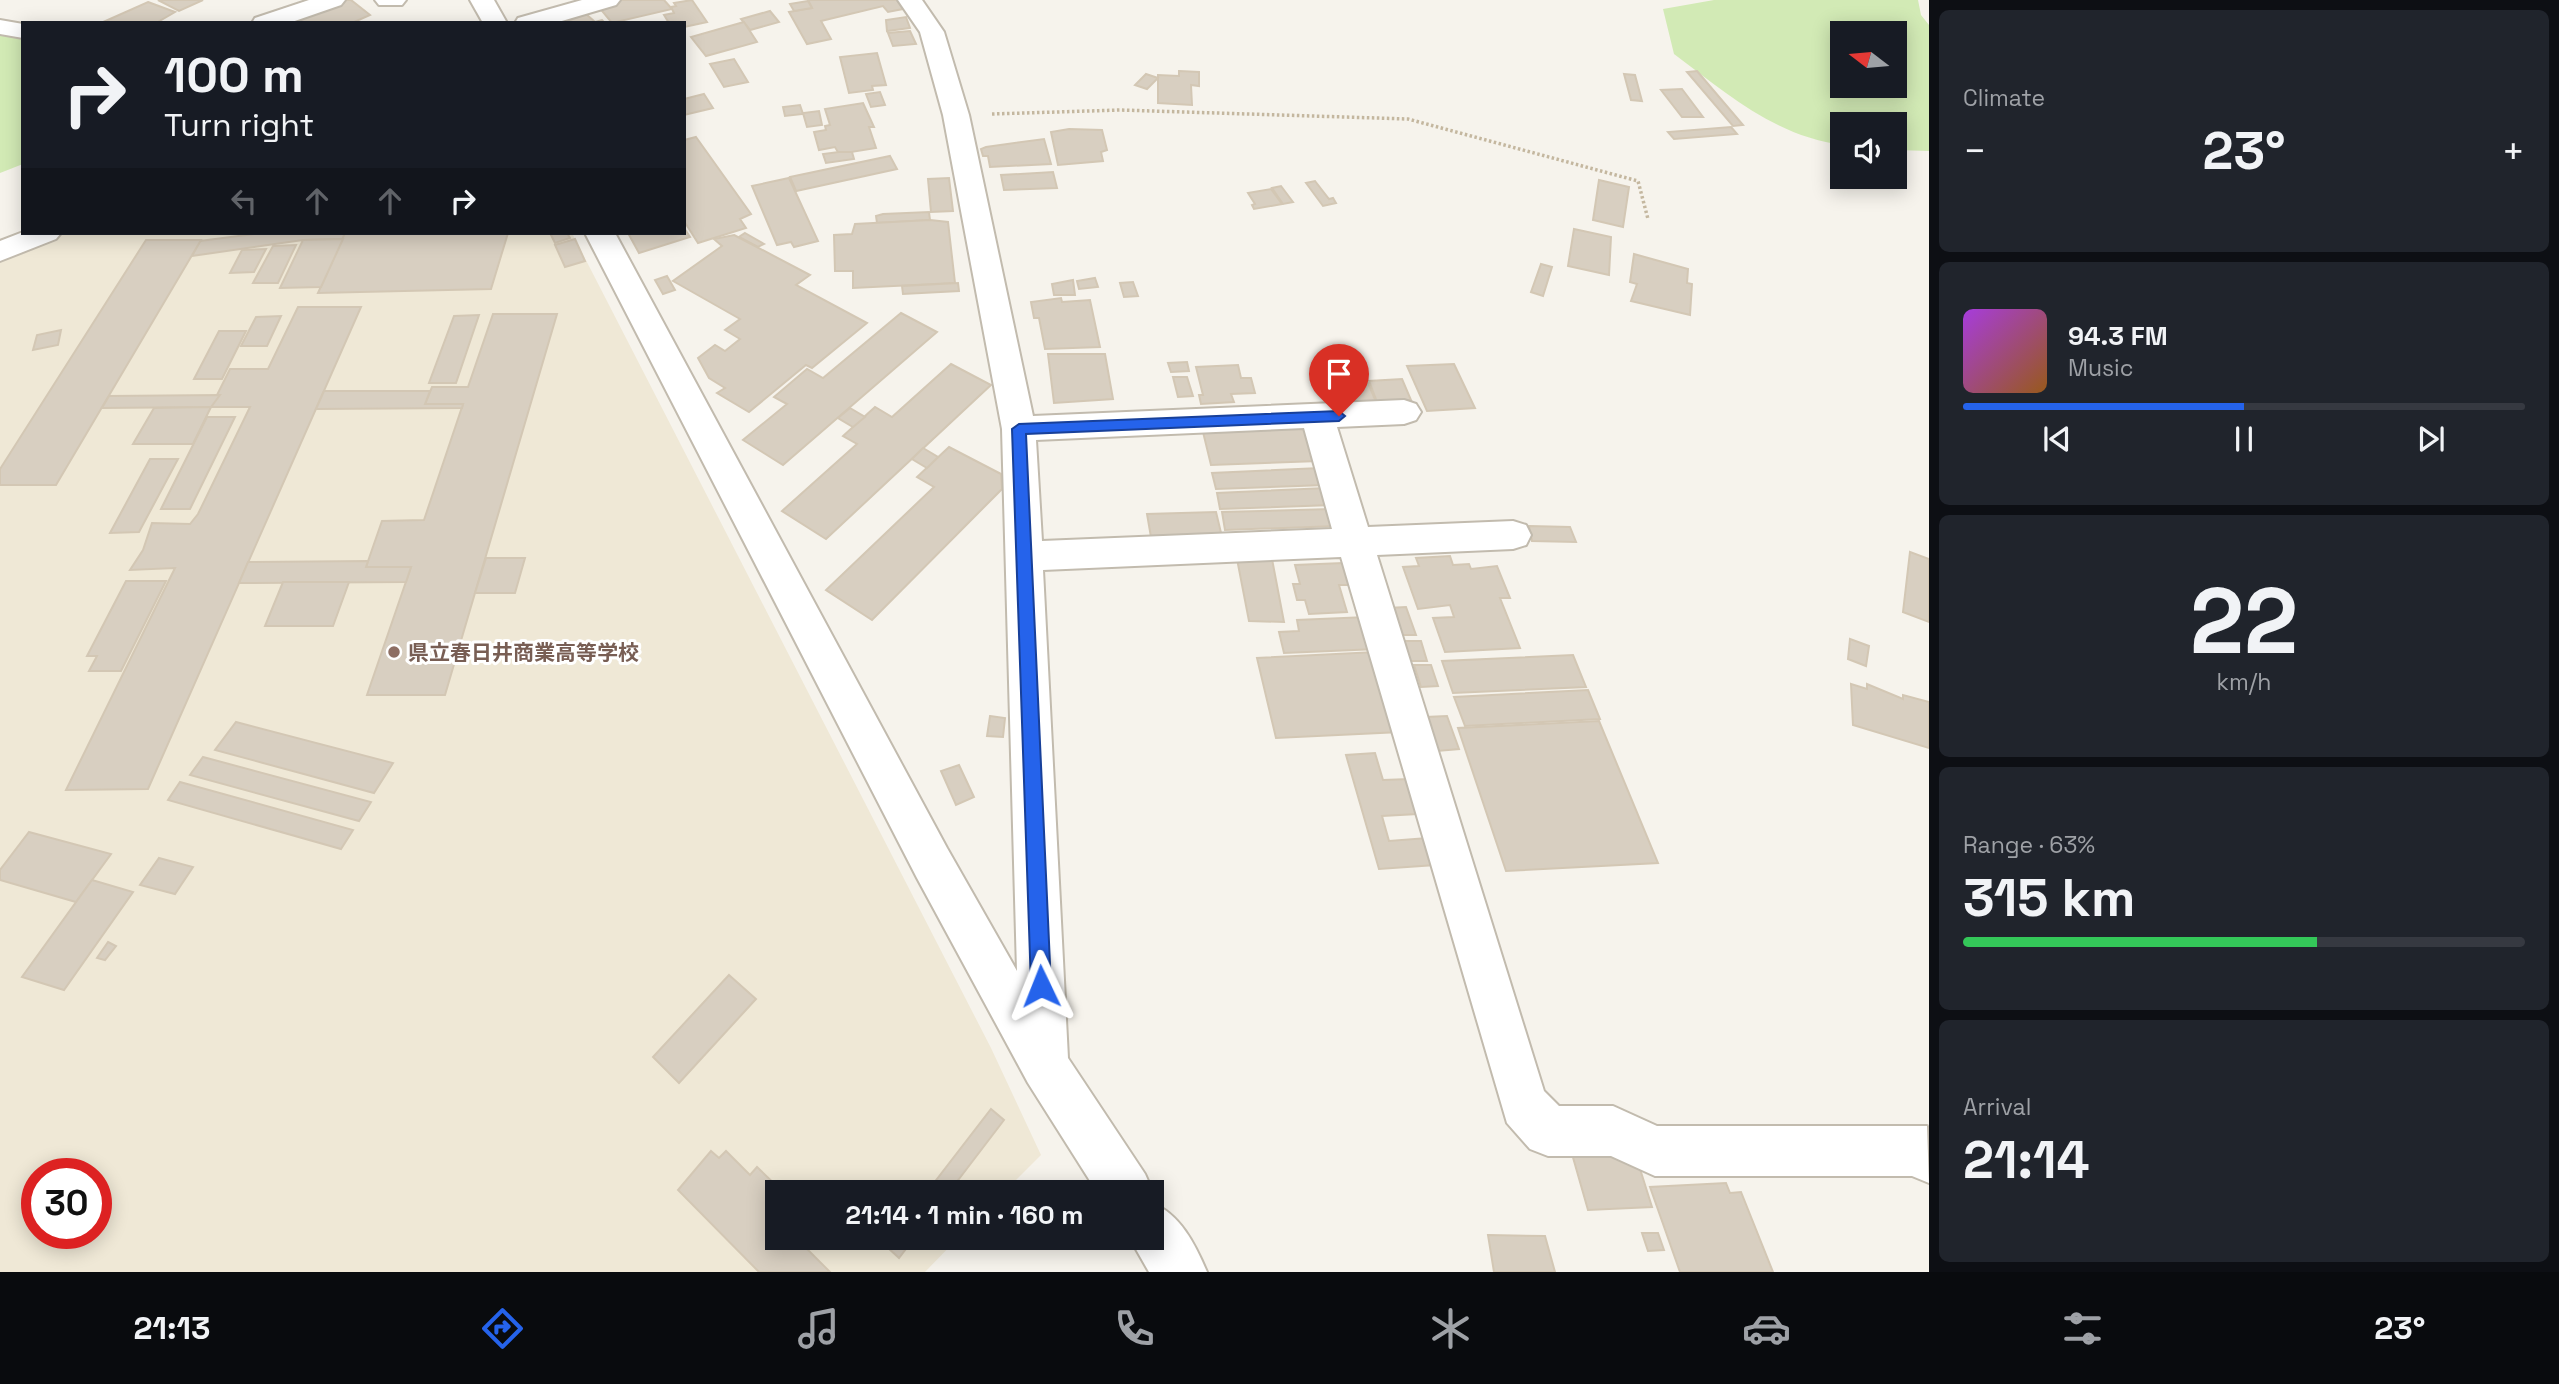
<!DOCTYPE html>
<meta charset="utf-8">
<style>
body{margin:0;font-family:"Space Grotesk","Noto Sans JP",sans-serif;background:#20242c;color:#f1f3f6;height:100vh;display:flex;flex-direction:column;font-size:26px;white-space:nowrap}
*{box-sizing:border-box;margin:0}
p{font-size:23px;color:#9ea1a6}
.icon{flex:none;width:38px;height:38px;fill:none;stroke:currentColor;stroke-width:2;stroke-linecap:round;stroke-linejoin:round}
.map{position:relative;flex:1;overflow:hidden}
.panel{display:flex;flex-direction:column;gap:10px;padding:10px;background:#0d0f14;width:630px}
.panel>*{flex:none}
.top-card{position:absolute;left:21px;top:21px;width:665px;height:214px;border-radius:0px;box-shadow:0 4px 18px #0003;background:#171b24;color:#f1f3f6;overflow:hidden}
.needle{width:46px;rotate:286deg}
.controls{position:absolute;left:1830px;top:21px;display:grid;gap:14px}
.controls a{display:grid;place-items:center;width:77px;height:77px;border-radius:0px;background:#171b24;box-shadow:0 4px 18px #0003;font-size:35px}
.speed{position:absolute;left:21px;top:1158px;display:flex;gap:14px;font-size:35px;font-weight:700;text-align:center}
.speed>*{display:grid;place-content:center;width:91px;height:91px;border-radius:50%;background:#171b24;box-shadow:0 4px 18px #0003;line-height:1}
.speed .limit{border:10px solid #d22;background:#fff;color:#111}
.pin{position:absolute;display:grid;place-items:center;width:60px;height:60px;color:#fff;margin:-72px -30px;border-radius:50% 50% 50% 0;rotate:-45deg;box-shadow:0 0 7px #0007}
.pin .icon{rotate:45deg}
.me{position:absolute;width:77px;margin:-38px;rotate:358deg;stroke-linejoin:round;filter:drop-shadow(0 0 5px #0008)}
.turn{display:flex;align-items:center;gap:24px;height:147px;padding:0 28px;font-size:32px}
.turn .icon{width:91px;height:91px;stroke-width:2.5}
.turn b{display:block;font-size:49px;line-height:60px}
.lanes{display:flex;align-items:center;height:66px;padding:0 28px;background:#0003;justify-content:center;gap:35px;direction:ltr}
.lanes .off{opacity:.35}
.big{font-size:52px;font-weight:700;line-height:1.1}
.panel .tile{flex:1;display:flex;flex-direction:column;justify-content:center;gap:10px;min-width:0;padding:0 24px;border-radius:10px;background:#20242c}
.panel .dial{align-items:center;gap:0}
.dial b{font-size:91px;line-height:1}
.song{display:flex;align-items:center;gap:21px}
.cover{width:84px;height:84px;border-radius:10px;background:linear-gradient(135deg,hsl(280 70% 55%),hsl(30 70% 35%))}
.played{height:7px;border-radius:4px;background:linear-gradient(90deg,#2563eb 50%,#363941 50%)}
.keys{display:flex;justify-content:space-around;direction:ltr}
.heat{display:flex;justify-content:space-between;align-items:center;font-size:38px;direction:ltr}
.charge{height:10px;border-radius:5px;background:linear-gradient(90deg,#34c759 63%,#363941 0)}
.trip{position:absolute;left:765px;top:1180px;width:399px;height:70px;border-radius:0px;background:#171b24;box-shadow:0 4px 18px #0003;font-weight:700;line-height:70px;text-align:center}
.menu{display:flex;height:112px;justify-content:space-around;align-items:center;background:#090b0e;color:#9ea1a6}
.menu .icon{width:49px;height:49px}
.menu .current{color:#2563eb}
.menu b{font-size:32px;color:#f1f3f6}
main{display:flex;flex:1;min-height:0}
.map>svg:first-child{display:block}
.education{fill:#efe8d6;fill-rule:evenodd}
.green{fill:#d2eab5;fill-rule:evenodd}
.building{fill:#d8cfc1;stroke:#d3c7b4;stroke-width:2}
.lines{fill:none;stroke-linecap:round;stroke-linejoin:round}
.minor-casing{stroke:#c2bbae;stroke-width:4}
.path{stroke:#c4b79f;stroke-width:3.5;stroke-dasharray:2.5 2.5;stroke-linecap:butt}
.minor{fill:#fff;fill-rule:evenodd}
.route{fill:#2563eb;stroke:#184099;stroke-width:2}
.education-dot{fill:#8d6e63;stroke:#fff;stroke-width:2.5}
.labels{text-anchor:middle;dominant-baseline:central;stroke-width:6;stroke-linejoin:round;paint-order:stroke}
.education-label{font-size:21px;font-weight:bold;fill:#785e54;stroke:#fff;text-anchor:start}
</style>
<main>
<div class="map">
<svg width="1929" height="1272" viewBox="0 0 1929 1272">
<rect width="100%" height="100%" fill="#f6f3ec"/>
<path class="education" d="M55 233H572L991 1048 1041 1155 1004 1192H777V1237H959L925 1272H0V256ZM37 1174H96V1234H37Z"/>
<g class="green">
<path d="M1714 0H1918L1921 15 1929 25V151L1895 150V124H1843V145C1776 137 1726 93 1674 54L1663 9ZM1843 33H1895V86H1843Z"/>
<polygon points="0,34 23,37 23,164 0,173"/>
</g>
<g class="building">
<polygon points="158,0 203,0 179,11"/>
<polygon points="343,0 351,0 370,15 352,23 293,23"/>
<polygon points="618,0 664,0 672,9 612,23 598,6"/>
<polygon points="692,0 707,22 684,27 684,23 669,23 664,15 674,13 671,7 676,6 674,3"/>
<polygon points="808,0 897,0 903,9 888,12 883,6 821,21 831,39 807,44 789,12 812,8"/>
<polygon points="808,1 812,8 794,11 790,4"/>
<polygon points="148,2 175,12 156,23 101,23"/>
<polygon points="770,11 779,22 750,30 741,19"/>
<polygon points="586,14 595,22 602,20 605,23 562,23"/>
<polygon points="906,17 910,28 887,31 886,20"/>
<polygon points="744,22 757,42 706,56 691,37"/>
<polygon points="910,31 916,44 893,46 888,33"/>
<polygon points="877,53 886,85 872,86 873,90 849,93 840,57"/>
<polygon points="734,59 748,82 724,87 710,64"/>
<polygon points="1179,71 1199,72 1199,86 1191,85 1192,105 1158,103 1158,75 1179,76"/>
<polygon points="1697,71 1743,125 1733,126 1687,72"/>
<polygon points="1146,74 1158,78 1147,89 1135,85"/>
<polygon points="1624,74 1635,75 1642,101 1631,100"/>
<polygon points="1682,89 1703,117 1682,117 1661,90"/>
<polygon points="880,92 885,105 871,107 866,94"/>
<polygon points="704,94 713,108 684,115 684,99"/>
<polygon points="863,103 874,127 869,127 876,148 839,154 835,147 819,150 814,132 826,130 825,126 830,125 825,109"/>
<polygon points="800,105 803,114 785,116 783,107"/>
<polygon points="819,111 822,125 807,127 803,113"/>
<polygon points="1731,127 1737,134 1674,139 1668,132"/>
<polygon points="1069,129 1102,130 1107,150 1101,152 1103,161 1058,165 1051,132"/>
<polygon points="696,137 751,214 740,219 746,228 698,243 684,221 684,140"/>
<polygon points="1044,139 1051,164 990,167 988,156 983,156 981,149 986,147"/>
<polygon points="839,152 852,152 854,159 826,163 823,154"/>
<polygon points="890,156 897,169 796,191 790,177"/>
<polygon points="1053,172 1057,188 1004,190 1001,175"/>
<polygon points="789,178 818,241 794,247 791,242 777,245 752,186"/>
<polygon points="949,178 953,211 931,212 928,179"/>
<polygon points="1599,180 1629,187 1623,227 1593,220"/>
<polygon points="1315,181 1329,199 1333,198 1336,203 1323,206 1306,183"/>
<polygon points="1281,186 1293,202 1283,204 1272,188"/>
<polygon points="1271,189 1282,204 1254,209 1252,205 1255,204 1248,193"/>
<polygon points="929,212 930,220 877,223 876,216 883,214"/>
<polygon points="930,220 948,222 955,283 853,288 853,271 835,271 834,235 852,234 855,224"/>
<polygon points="684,228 690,237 639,253 628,233 684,233"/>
<polygon points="1574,229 1611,237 1609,275 1568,266"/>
<polygon points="262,233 345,233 343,239 303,240 192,256 200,241"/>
<polygon points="345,233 508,233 491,289 318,293"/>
<polygon points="550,233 567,233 570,238 555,243"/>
<polygon points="745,233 764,244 758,247 739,237"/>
<polygon points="734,235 810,275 796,285 867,323 812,368 806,365 749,412 717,393 725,388 709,378 698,358 715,345 725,351 740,339 725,330 740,319 673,281 722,246 714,239"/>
<polygon points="343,239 321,287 280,288 303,240"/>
<polygon points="575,239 585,261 565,267 555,245"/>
<polygon points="146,240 201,240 56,485 0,485 0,469"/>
<polygon points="296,245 278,283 253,283 273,246"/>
<polygon points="266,249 254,272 230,273 242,250"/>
<polygon points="1634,254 1688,269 1687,283 1692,284 1690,315 1631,301 1637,284 1630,282"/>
<polygon points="1541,264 1552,267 1543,296 1531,292"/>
<polygon points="667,276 675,290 663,294 655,280"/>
<polygon points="1095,278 1098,287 1079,289 1077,281"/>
<polygon points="1073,280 1075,295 1054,295 1052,284"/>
<polygon points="1133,282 1138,296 1124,297 1120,283"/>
<polygon points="958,283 959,291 903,294 902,286"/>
<polygon points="1061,298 1062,302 1090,300 1100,347 1045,349 1039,318 1034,318 1031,302"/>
<polygon points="298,307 361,307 148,789 66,790 175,568 130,570 143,550 152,523 190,524 198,514 250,407 211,407 230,369 268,369"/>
<polygon points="901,313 937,332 783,465 743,440 787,404 774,397 807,369 823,378"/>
<polygon points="493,314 557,314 445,695 367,695 411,567 366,567 382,521 424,520 463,404 425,404 432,387 468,387"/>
<polygon points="479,315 456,383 429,383 454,316"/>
<polygon points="281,316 267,346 241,346 256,317"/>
<polygon points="61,330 58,345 33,350 37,335"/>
<polygon points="219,331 246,331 222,379 194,379"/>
<polygon points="1048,354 1105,354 1113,399 1054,403"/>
<polygon points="1187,362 1189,371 1171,372 1168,363"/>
<polygon points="951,364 991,385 826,539 782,511 857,444 843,436 875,407 892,417"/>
<polygon points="1454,364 1475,408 1427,411 1407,366"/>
<polygon points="1238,365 1241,378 1251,378 1255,393 1231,394 1234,402 1201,404 1199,395 1203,395 1196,367"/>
<polygon points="1173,377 1187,377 1193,396 1178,397"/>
<polygon points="1402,379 1411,400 1377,402 1369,381"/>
<polygon points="1368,383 1377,404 1335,406 1327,386"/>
<polygon points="324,391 430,391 425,404 463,404 462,408 316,409"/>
<polygon points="220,395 211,407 102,408 109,396"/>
<polygon points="211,407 193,444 133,444 154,408"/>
<polygon points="850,408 865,417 853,427 838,418"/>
<polygon points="207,417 235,417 190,509 161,509"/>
<polygon points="1308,428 1318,461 1211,465 1203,432"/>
<polygon points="949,447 1001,474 1002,489 872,620 826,590 934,487 917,477"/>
<polygon points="923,448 938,457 927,468 912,459"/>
<polygon points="150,459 178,459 139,532 110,533"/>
<polygon points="1320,468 1325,485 1216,489 1212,473"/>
<polygon points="1326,488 1332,505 1220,509 1217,493"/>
<polygon points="1332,509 1337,526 1225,530 1222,512"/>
<polygon points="1216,512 1223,541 1152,543 1147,514"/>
<polygon points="1529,526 1570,527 1576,542 1532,541"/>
<polygon points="1910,552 1929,559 1929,622 1903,612"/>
<polygon points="1450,556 1453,565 1469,564 1471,569 1497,566 1510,598 1500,598 1520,648 1445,652 1433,618 1454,617 1450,605 1418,609 1403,567 1419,566 1416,558"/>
<polygon points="486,558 525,558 515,593 475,593"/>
<polygon points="1237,559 1272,559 1284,622 1249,621"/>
<polygon points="368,561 366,567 411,567 406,582 239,583 248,562"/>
<polygon points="1343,563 1349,585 1339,585 1347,612 1309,614 1305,600 1297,600 1293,584 1300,584 1295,565"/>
<polygon points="126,581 166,581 121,671 89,671 97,656 87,656"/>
<polygon points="283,582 349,582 333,626 265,626"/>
<polygon points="1406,607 1416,635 1397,635 1388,608"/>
<polygon points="1367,617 1377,649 1284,653 1279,632 1299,631 1297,620"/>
<polygon points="1850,639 1869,646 1866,666 1848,659"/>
<polygon points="1398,641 1421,641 1427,661 1404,661"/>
<polygon points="1376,652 1400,732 1276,738 1257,658"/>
<polygon points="1573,655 1586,687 1453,693 1442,661"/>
<polygon points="1414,665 1431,665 1438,686 1421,687"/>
<polygon points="1851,684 1867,689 1867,684 1903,699 1903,695 1929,702 1929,748 1853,725"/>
<polygon points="1588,690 1600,719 1465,726 1454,697"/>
<polygon points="990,716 1005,718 1003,737 987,736"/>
<polygon points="1447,716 1459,749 1437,751 1426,717"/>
<polygon points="1599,721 1658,863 1506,871 1458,728"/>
<polygon points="236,722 393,763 374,793 215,750"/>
<polygon points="1375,753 1383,780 1409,779 1412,789 1409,789 1417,814 1382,816 1389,841 1427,838 1435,865 1379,869 1346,755"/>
<polygon points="203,757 371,802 359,821 190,775"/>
<polygon points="959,765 974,797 956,805 941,771"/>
<polygon points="180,782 353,830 341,849 168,800"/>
<polygon points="29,832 111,854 76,902 0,880 0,870"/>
<polygon points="159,858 193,867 175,894 140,885"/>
<polygon points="92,880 133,892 64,990 22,977"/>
<polygon points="108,942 116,946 105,960 97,958"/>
<polygon points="729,975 756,999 679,1083 653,1057"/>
<polygon points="991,1109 1004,1120 949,1192 927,1192"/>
<polygon points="711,1151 719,1158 726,1151 750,1175 757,1167 783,1192 777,1192 777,1237 808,1237 802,1244 830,1272 759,1272 678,1190"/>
<polygon points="1635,1153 1652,1207 1588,1210 1572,1154"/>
<polygon points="1726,1183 1730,1193 1741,1192 1773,1272 1680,1272 1650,1187"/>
<polygon points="1642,1233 1658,1233 1664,1250 1648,1251"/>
<polygon points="1488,1235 1545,1236 1555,1272 1494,1272"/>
<polygon points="892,1237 915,1237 899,1258 886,1246"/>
</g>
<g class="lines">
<g class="minor-casing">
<g id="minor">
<polygon points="309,0 345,0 341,5 289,23 252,23 255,18"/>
<polygon points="375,0 406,0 402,5 379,5"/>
<polygon points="470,0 494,0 507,23 483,23"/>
<polygon points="582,0 620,0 616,5 555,23 515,23 518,18"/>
<path d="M898 0H922L944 32 969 115 1033 416 1404 400 1416 404 1421 412 1416 420 1404 424 1337 427 1368 527 1513 521 1526 525 1531 535 1526 545 1513 549 1377 555 1544 1091 1559 1106H1613L1657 1126H1927L1929 1183 1912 1176H1655L1611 1156H1548L1530 1149 1507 1123 1341 557 1043 570 1068 1058 1145 1174 1153 1192 1152 1195V1192H1097L1028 1083 917 878 585 233H615L947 848 1017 971 1002 429 943 115 920 32ZM1304 428 1332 529 1042 541 1036 440Z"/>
<polygon points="0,20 23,24 23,38 0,34"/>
<polygon points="23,232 23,233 61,233 56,239 0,261 0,241"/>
<path d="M1152 1203C1180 1214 1195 1244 1207 1272H1149L1129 1237H1152Z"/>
</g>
</g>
<polyline class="path" points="992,114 1120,110 1408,119 1638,181 1648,219"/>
<use href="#minor" class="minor"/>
</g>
<polygon class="route" points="1339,411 1345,416 1339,421 1026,434 1051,986 1048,993 1041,995 1034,993 1031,986 1012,429 1019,424"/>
<circle class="education-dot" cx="394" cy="652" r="7"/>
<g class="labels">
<g class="education-label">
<text x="408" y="652">県立春日井商業高等学校</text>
</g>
</g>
</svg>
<div class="controls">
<a><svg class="needle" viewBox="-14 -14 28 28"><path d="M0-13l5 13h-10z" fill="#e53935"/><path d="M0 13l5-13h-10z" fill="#9ea1a6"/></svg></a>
<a><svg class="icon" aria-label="sound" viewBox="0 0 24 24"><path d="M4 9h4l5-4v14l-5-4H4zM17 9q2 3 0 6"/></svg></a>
</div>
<div class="speed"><div class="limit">30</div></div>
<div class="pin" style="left:1339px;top:416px;background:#d93025"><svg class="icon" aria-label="arrive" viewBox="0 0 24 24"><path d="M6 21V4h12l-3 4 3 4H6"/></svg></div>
<svg class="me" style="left:1041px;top:986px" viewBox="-20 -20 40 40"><path d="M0-17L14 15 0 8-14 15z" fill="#2563eb" stroke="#fff" stroke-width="4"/></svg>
<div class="trip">21:14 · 1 min · 160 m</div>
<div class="top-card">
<div class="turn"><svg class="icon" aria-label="right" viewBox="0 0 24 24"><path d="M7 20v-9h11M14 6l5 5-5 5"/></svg><div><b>100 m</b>Turn right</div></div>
<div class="lanes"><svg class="icon off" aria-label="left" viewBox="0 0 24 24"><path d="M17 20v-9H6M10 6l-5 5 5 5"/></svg><svg class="icon off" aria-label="ahead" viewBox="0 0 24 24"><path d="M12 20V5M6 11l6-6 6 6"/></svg><svg class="icon off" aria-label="ahead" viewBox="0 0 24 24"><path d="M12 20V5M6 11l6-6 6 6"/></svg><svg class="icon" aria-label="right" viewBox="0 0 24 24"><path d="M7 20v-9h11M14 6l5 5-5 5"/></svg></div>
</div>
</div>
<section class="panel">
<div class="tile"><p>Climate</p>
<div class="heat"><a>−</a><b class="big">23°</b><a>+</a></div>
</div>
<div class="tile">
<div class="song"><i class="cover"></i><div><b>94.3 FM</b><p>Music</p></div></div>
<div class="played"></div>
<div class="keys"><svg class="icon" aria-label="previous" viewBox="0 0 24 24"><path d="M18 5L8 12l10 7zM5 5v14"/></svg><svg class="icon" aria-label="pause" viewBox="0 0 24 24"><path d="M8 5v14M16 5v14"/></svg><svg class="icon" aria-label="next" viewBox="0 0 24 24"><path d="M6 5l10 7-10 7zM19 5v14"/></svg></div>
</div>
<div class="tile dial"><b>22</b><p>km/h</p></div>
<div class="tile"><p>Range · 63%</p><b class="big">315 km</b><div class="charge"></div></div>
<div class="tile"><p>Arrival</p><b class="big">21:14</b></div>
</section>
</main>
<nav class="menu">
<b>21:13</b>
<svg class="icon current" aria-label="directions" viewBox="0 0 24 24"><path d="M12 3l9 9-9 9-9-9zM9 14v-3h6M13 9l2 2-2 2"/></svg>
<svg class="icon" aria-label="music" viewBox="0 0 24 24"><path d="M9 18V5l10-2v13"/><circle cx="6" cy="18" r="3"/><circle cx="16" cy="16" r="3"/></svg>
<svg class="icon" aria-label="phone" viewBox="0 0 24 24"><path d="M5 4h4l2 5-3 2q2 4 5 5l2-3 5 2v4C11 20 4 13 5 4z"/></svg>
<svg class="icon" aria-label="climate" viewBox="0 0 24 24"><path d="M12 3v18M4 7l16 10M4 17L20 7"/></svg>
<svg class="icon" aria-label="car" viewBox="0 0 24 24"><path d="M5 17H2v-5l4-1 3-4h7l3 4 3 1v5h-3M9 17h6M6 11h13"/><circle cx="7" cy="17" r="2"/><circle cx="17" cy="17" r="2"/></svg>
<svg class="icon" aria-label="filters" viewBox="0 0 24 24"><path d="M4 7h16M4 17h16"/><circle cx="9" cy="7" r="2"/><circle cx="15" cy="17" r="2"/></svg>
<b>23°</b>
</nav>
